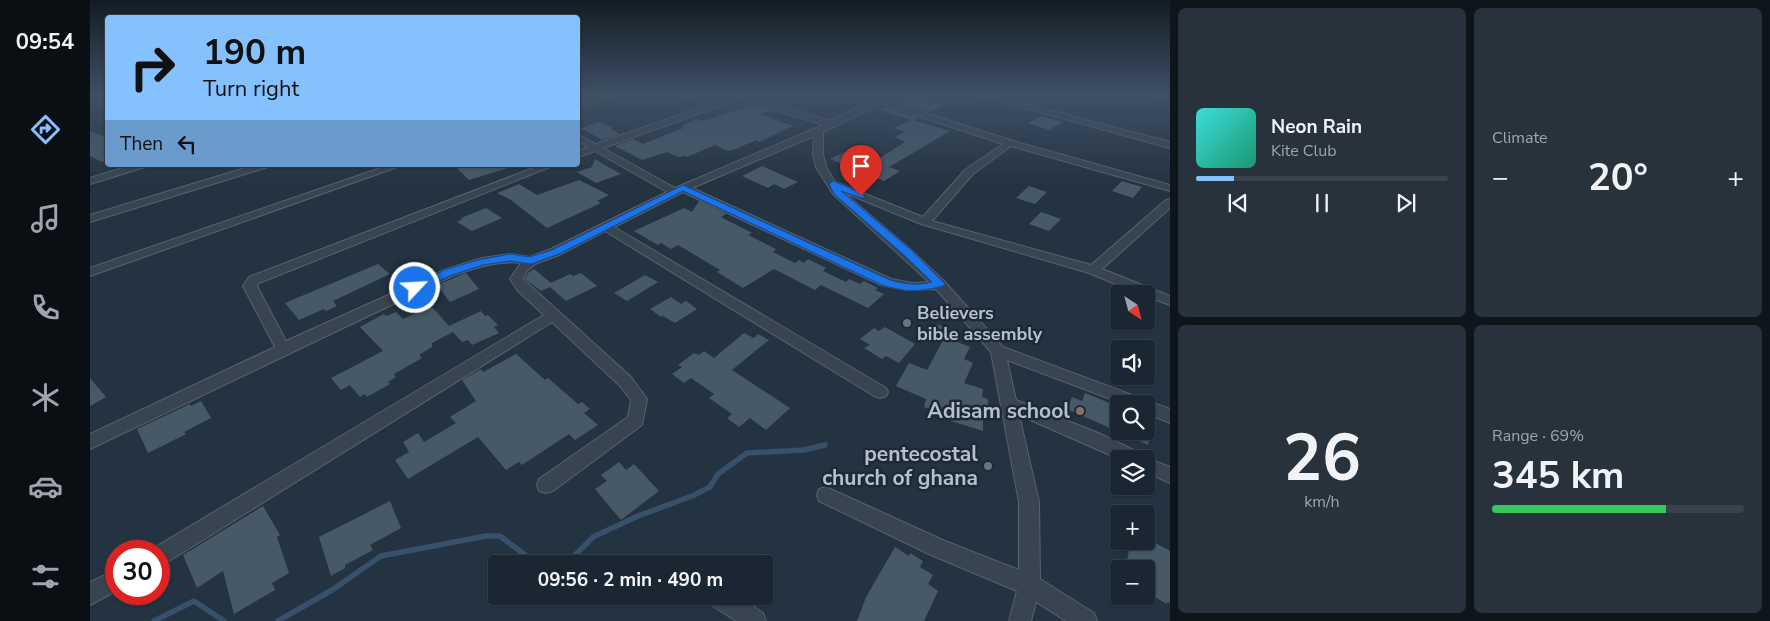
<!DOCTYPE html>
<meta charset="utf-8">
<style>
body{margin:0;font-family:"Nunito Sans",sans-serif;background:#27323d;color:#f1f3f6;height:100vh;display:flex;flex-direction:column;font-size:19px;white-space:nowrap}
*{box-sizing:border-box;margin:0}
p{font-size:16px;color:#9fa5ab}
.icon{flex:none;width:28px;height:28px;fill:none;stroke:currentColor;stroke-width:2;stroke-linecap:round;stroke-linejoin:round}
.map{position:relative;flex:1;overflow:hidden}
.drawer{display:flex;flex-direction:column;gap:8px;padding:8px;background:#0e151b;width:600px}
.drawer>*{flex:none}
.top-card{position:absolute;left:15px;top:15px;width:475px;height:152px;border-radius:5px;box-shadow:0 1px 4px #0004,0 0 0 1px #38434d;background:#86c1ff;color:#111;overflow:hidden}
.needle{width:32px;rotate:144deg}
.buttons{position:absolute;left:1020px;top:285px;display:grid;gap:10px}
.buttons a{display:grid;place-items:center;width:45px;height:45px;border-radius:5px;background:#1a2631;box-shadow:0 1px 4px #0004,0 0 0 1px #38434d;font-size:25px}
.speed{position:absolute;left:15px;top:540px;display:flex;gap:10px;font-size:25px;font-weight:700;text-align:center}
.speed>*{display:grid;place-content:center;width:65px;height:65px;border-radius:50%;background:#1a2631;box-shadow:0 1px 4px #0004,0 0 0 1px #38434d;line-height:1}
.speed .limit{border:8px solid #d22;background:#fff;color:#111}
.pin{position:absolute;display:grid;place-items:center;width:42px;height:42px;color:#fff;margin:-51px -21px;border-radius:50% 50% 50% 0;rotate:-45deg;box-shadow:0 0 5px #0007}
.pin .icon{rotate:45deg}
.me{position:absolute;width:55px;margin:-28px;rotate:65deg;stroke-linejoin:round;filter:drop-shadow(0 0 4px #0008)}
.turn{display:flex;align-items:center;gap:18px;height:105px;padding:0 15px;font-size:22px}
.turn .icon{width:65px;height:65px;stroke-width:2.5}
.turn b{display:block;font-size:35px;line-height:42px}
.then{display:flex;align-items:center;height:48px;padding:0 15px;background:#0003;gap:10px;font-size:19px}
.big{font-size:38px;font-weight:700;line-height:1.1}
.drawer .widget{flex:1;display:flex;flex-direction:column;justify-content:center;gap:8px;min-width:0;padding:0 18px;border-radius:8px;background:#27323d}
.drawer .dial{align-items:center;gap:0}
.dial b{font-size:65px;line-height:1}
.song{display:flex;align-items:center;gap:15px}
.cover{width:60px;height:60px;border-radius:8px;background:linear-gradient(135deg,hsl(180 70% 55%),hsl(160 70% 35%))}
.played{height:5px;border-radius:2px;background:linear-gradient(90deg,#86c1ff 15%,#38434d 15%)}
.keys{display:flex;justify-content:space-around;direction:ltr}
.heat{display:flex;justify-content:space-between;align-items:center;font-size:28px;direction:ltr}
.charge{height:8px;border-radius:4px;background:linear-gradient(90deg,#34c759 69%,#38434d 0)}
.drawer .tiles{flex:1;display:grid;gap:8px;grid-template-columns:repeat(2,1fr)}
.trip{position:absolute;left:398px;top:555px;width:285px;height:50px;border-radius:5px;background:#1a2631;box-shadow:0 1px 4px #0004,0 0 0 1px #38434d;font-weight:700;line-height:50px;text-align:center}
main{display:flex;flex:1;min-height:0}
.dock{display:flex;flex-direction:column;width:90px;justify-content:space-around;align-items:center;background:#0a0f14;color:#9fa5ab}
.dock .icon{width:35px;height:35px}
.dock .current{color:#86c1ff}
.dock b{font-size:22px;color:#f1f3f6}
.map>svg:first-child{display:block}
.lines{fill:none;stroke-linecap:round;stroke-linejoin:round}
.stream{stroke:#365169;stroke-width:5.5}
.building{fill:#475967}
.minor-casing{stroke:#56636e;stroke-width:2}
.minor{fill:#384551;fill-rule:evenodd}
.route{fill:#1a73e8;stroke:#114b97}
.worship-dot{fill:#6b7280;stroke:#1d2a36;stroke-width:2}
.education-dot{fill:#8d6e63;stroke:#1d2a36;stroke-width:2}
.labels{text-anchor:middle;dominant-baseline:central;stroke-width:5;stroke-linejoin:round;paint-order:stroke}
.poi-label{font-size:18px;font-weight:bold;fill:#b4c0cb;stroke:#1d2a36;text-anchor:start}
.near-poi-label{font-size:21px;font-weight:bold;fill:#b4c0cb;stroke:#1d2a36;text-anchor:end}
</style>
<main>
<nav class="dock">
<b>09:54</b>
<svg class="icon current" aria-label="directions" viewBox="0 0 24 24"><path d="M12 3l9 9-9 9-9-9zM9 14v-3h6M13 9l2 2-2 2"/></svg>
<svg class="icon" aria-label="music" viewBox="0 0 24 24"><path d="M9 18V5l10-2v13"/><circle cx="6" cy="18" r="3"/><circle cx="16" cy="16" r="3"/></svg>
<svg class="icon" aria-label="phone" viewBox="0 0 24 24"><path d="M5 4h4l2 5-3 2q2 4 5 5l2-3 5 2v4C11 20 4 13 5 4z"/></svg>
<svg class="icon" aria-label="climate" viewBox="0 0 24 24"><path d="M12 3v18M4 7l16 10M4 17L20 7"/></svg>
<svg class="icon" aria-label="car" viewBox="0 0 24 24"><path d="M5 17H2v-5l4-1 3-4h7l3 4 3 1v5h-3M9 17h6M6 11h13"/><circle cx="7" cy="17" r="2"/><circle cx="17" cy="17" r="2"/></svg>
<svg class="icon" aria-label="filters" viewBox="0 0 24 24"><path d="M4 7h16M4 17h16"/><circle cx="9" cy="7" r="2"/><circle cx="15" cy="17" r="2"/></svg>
</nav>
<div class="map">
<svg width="1080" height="621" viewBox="0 0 1080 621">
<rect width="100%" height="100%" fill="#233341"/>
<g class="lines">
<g class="stream">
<polyline points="476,564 503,537 548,516 602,496 620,487 628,474 657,453 714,450 735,445"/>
<polyline points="64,621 104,601 134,621"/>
<polyline points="188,621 242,590 291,556 396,536 410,536 447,564"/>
</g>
</g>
<g class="building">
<polygon points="819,96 825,96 855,105 840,112 806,102"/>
<polygon points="662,105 680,110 671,114 703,126 669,142 666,140 646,149 638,151 625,145 597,157 594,156 589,157 577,152 552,160 525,146 543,139 553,144 593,128 591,127 595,126 593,125 607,119 612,121"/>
<polygon points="795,107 828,118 823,120 860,131 799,167 810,171 794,181 740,159 754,152 782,163 815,142 805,137 815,132 804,128 821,120 789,110"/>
<polygon points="951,116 973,122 959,130 938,123"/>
<polygon points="510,122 523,128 520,129 530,134 512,140 491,128"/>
<polygon points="0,131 18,138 18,160 12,162 0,156"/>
<polygon points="505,159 513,164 531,174 506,183 487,172 502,167"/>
<polygon points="364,165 418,165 418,168 379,180"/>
<polygon points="672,166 708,182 694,189 684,184 678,188 652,176"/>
<polygon points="489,180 519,195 507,201 511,203 457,228 421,200 407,193 429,184 447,195"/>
<polygon points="1032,181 1052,187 1043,198 1022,191"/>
<polygon points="939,186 957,192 945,204 926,198"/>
<polygon points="609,201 636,214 631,217 662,233 658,235 686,249 683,252 705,263 709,260 714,263 718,259 736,268 733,271 756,282 759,279 770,284 774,281 788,288 785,290 794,294 778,308 731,285 725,290 684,269 653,288 627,272 630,270 625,267 588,245 581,249 571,243 568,245 544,231 594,208 602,212"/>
<polygon points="396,208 412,218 382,231 367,222 373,219 371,218"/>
<polygon points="951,212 971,219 959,231 939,224"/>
<polygon points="288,264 300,274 243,301 247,306 236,311 234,309 209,320 195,303"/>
<polygon points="444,269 461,283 480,274 483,276 491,273 507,286 476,301 460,287 451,291 435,279 438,273"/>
<polygon points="376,273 389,289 360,302 347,285"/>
<polygon points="555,275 568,282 537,301 524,293"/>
<polygon points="581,297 591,304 596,301 607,309 585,323 573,316 571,317 560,309"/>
<polygon points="341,306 359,326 391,311 395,316 398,315 408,325 404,327 409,333 382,345 378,340 372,342 363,332 342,343 342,347 329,355 332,358 304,374 306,377 298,382 300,384 277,397 275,394 270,397 260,385 251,390 241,378 293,351 270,327 294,314 296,316 306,312 313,319"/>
<polygon points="847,324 857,328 847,343 837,339"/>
<polygon points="795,327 825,344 809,363 796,356 792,359 774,348 780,345 770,339 784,328 789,331"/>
<polygon points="654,333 664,338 668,334 679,340 642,370 700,408 676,430 660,418 649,427 637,418 642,414 619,398 624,394 601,378 594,383 582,374 592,367 588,365 604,353 609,355 614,351 624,358"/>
<polygon points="855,337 880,347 874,359 883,363 874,383 893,389 892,397 898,399 898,412 893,411 893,431 861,421 861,416 834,407 836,399 806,386 819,363 837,370"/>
<polygon points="426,354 455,380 458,378 488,404 492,402 500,409 494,413 508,425 485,440 479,434 432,465 429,462 416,470 388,437 318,479 305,460 319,452 313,442 328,433 334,442 366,423 360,417 386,401 372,380 391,369 393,372"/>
<polygon points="0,378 16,397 0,406"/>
<polygon points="995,393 1029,407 1029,431 1061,431 1058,445 977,409 982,397 992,401"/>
<polygon points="111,401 121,418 94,432 96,434 58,453 47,429 100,404 101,406"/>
<polygon points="529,462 536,470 544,464 569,491 531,520 505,489 517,481 511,475"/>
<polygon points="300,501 311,528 280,545 283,550 255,565 255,568 241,576 229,537"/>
<polygon points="173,506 190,535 187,537 199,573 182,583 185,590 144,614 133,571 107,588 93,555"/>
<polygon points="1049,541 1062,541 1080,551 1080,603 1077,602 1077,604 1063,596 1063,592 1056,588 1056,569 1042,569 1036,565 1040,546 1046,549"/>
<polygon points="805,547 819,556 820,553 833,561 830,567 843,575 838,584 848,591 834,621 767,621 776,597"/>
</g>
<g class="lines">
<g class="minor-casing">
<g id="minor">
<polygon points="506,96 518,96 488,107 488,102"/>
<path d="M597 96H609L625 102 642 96H659L739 121C761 112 784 96 807 96L798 101 923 141 1080 185V191L921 146 883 174 842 221 1001 265 1076 200 1080 199V208L1012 269 1080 296V305L1056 296V294H1050L999 273 831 224 753 192 821 250 854 281 913 347 1080 409V423L1056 413V404H1034L917 360 926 400 1008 433 1052 454 1054 457 1080 467V483L1056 472V459H1029L929 415 949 502 950 579 1004 613 1007 621H976L946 602 941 621H919L927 591 841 555 729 501 727 495 729 489 736 487 855 541 929 570V502L901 352 846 289 816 290 791 285 593 192 524 227 796 388 798 392 796 396 790 398 784 396 515 231 469 255 445 264 436 272 433 279 541 377 557 399 552 425 463 491 456 493 449 491 447 485 449 479 538 417 541 400 529 385 462 322 76 563 69 566V551H61L62 549 454 315 428 291 420 279 431 263C407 260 385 268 362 276L0 449V434L185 347 153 286 159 277 451 165H465L169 283 167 286 196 341 354 270 392 258 420 254 440 257 461 249 577 192 505 151 488 157V151L498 147 488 141V135L506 144 618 105ZM650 99 733 125 585 188 513 148ZM791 104 913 144 875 170 833 217 745 182 736 167 733 154V132ZM724 136 723 154 726 167 743 194 839 282 822 283 801 279 602 188Z"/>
<polygon points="892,96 906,96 1080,142 1080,148"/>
<polygon points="1069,96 1080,96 1080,100"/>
<polygon points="42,165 57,165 55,167 0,184 0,178"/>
<polygon points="165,165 180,165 178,167 0,222 0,215"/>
<polygon points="299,165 313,165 0,276 0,268"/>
<polygon points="26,570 26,591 0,605 0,582"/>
<polygon points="617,596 648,596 673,613 676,621 646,621 620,604"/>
</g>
</g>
<use href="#minor" class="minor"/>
</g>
<linearGradient id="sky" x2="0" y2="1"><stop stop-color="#131c24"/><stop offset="0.52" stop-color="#3f5065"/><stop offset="1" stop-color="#3f5065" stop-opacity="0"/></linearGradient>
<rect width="1080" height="183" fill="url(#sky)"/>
<path class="route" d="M743 181 774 194V198H771L751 191 821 250 855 284 853 286C831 292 814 292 792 285L593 191 469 254 441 264 420 261 393 265 362 275 329 290H321L320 288 354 270 388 260 420 254 440 257 462 250 593 185 800 280C814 284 827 286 842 282L814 255 744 194 739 184Z"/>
<g class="worship-dot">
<circle cx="817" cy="323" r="5"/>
<circle cx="898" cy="466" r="5"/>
</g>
<circle class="education-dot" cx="990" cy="411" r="5"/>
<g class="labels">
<g class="poi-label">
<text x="827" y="313">Believers<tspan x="827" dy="21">bible assembly</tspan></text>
</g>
<g class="near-poi-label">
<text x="980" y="411">Adisam school</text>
<text x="888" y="454">pentecostal<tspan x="888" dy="24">church of ghana</tspan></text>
</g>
</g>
</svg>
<div class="buttons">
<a><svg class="needle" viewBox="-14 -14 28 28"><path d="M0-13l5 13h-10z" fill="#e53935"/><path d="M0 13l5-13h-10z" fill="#9fa5ab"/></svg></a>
<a><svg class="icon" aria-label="sound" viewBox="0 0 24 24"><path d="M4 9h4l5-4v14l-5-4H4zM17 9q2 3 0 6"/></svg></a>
<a><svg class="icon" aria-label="search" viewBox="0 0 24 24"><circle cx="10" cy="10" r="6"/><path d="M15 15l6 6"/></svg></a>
<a><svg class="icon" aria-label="layers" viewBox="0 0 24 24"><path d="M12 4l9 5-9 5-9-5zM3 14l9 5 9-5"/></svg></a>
<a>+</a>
<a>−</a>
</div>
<div class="speed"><div class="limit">30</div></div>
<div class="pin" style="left:771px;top:196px;background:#d93025"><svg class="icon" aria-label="arrive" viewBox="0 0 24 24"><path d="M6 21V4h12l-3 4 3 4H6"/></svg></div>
<svg class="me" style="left:325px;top:288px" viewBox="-20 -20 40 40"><circle r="17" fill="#1a73e8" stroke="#fff" stroke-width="3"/><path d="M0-11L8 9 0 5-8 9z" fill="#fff"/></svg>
<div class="trip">09:56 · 2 min · 490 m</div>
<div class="top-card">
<div class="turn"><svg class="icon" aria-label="right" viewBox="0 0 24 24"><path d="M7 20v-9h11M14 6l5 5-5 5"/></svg><div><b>190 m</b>Turn right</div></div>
<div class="then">Then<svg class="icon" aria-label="left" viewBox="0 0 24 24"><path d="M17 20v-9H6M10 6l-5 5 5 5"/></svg></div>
</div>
</div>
<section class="drawer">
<div class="tiles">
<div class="widget">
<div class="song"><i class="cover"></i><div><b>Neon Rain</b><p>Kite Club</p></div></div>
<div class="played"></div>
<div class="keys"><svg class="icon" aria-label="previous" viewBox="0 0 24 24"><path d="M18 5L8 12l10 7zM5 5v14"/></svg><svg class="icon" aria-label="pause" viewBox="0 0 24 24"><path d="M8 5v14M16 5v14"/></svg><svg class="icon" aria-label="next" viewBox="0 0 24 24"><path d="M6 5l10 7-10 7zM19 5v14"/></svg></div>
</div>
<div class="widget"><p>Climate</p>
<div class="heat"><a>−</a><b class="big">20°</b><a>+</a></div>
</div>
<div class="widget dial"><b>26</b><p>km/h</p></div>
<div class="widget"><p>Range · 69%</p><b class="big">345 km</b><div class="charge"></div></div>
</div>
</section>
</main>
